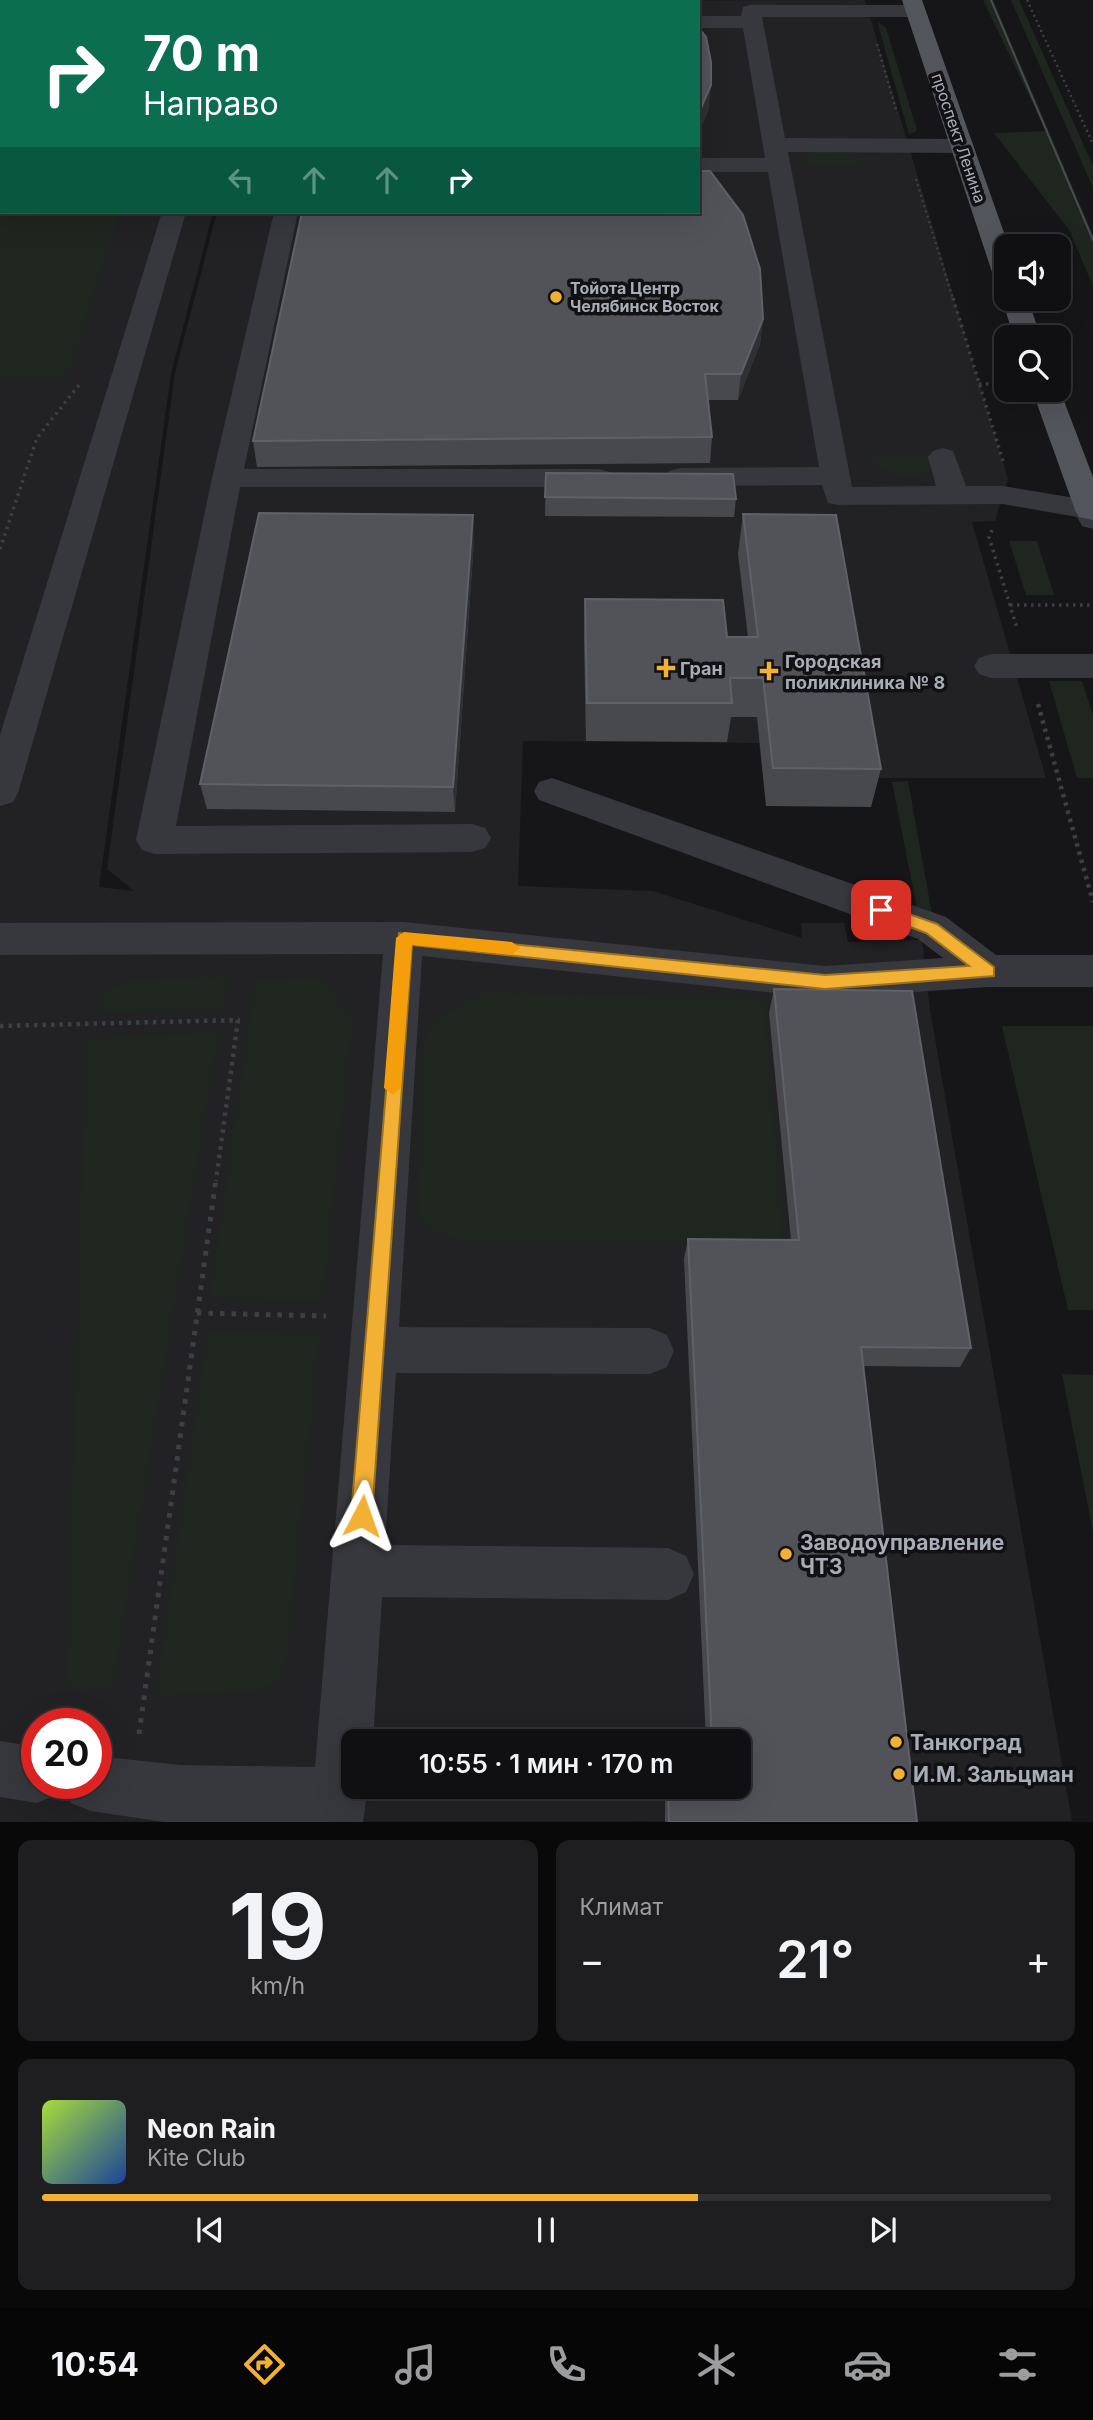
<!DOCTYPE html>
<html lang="ru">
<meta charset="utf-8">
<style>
body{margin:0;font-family:Inter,sans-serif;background:#1e1e20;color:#f1f3f6;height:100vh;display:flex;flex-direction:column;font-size:26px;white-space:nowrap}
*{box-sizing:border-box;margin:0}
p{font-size:23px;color:#9c9d9f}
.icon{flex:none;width:38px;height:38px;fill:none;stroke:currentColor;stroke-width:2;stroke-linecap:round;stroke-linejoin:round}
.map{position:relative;height:1822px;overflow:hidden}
.panel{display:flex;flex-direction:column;gap:18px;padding:18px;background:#09090a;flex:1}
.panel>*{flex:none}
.hud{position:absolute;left:0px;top:0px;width:700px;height:214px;box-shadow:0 7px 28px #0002,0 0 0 2px #303032;background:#0b6e4f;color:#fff;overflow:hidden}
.fabs{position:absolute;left:994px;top:234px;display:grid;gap:14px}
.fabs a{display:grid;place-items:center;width:77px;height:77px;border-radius:14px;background:#101012;box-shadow:0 7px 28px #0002,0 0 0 2px #303032;font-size:35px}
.speed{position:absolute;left:21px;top:1708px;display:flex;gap:14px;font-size:35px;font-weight:700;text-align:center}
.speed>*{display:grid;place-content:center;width:91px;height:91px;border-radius:50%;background:#101012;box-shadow:0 7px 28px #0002,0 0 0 2px #303032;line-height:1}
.speed .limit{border:10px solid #d22;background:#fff;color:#111}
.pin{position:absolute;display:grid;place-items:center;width:60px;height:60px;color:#fff;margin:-30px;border-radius:14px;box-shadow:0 4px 10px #0006}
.me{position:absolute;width:77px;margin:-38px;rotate:4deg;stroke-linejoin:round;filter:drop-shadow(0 0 5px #0008)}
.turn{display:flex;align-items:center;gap:24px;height:147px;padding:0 28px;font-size:32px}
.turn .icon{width:91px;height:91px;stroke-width:2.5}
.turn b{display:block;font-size:49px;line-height:60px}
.lanes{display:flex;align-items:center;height:66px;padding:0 28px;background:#0003;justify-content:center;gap:35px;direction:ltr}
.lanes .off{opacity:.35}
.big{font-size:52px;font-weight:600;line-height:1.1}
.panel .card{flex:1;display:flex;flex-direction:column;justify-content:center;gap:10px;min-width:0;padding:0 24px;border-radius:14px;background:#1e1e20}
.panel .dial{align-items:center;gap:0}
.dial b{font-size:91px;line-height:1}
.song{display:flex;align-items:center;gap:21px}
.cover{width:84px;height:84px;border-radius:10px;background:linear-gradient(135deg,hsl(80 70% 55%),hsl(220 70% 35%))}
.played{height:7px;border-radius:4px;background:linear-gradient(90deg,#f2b134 65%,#303032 65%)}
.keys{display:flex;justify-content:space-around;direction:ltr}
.heat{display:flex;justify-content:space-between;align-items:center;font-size:38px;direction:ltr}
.panel .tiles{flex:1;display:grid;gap:18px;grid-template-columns:1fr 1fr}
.card:last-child{grid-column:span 2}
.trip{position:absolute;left:341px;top:1729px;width:410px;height:70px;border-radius:14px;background:#101012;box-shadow:0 7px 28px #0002,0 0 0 2px #303032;font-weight:600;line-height:70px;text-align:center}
.menu{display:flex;height:112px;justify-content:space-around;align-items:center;background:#060607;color:#9c9d9f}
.menu .icon{width:49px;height:49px}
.menu .selected{color:#f2b134}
.menu b{font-size:32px;color:#f1f3f6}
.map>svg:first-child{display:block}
.built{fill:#222225;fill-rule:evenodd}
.green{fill:#1e261f}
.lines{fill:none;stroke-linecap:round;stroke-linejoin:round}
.path-far3{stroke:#3d3f44;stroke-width:2.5;stroke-dasharray:2 3.5;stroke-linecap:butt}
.path-far2{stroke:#3d3f44;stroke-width:3.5;stroke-dasharray:2.5 4.5;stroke-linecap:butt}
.path-far1{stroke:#3d3f44;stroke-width:4.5;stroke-dasharray:3.5 5;stroke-linecap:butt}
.path{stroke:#3d3f44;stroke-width:5;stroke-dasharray:4.5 7;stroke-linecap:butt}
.minor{fill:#37383d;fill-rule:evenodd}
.major{fill:#53555c;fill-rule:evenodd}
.tram{stroke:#4a4c52;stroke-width:2}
.wall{fill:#47494d}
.shaded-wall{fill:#2f3033}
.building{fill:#525359;stroke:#5f6168;stroke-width:2}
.route{fill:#f2b134;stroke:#9d7322;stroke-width:2}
.slow{fill:#f59e0b}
.poi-dot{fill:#f2b134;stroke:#111113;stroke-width:2.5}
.labels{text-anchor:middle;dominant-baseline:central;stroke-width:7;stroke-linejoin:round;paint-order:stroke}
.far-street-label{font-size:16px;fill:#a8adb8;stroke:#111113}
.far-poi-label{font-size:16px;font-weight:bold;fill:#a8adb8;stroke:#111113;text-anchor:start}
.poi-label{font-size:18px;font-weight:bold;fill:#a8adb8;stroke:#111113;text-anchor:start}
.near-poi-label{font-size:21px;font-weight:bold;fill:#a8adb8;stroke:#111113;text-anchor:start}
</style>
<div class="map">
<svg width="1093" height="1822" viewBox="0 0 1093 1822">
<rect width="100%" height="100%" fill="#161618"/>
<path class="built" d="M0 0H269L2 2V212H213L171 374 99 887 134 891 107 869 175 373 217 212H698V2H311L865 0 1008 479 995 521 972 522 1046 778H867L766 806 759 743 523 741 518 886 653 891 802 938 801 923H844L848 942 922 940 930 1010 1072 1821 0 1822ZM37 1724H96V1783H37ZM354 1741H738V1787H354Z"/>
<g class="green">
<polygon points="983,0 993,0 1093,235 1093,286 1069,230 994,133 1046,131"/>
<polygon points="1011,0 1019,0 1093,166 1093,188"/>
<polygon points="877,21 886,28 917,130 915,132 909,134"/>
<path d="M814 151C830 151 853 147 858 166L804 165V158Z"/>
<polygon points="0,159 2,212 120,212 67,376 0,377"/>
<path d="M870 457H934C930 488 881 476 870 457Z"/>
<polygon points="1009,541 1037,541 1054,595 1026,595"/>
<polygon points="1049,681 1082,681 1093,716 1093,778 1077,778"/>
<polygon points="908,781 932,914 917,909 892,782"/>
<polygon points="229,977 224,1009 100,1012 103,991 129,980"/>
<polygon points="319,978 353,1018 323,1300 209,1298 255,980"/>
<polygon points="484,993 764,1000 784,1242 463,1239 442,1235 417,1220 425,1038 435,1019"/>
<polygon points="1002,1026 1093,1026 1093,1310 1068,1310"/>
<polygon points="218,1033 113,1686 66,1686 86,1038"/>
<polygon points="208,1331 320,1334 286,1667 275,1682 257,1692 155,1695"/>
<polygon points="1062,1374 1093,1375 1093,1532"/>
</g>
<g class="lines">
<g class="path-far3">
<polyline points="1027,0 1093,144"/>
<polyline points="877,44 897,113"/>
<polyline points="916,179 953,299"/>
</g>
<g class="path-far2">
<polyline points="953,298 1003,461"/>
<polyline points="979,384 1006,384"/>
<polyline points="992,530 989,537 1017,628"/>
<polyline points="0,549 37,438 79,385"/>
<polyline points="1010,605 1093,605"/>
</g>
<g class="path-far1">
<polyline points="1038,704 1093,902"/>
<polyline points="0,1026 238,1020 216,1181"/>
</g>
<g class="path">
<polyline points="197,1313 326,1316"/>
<polyline points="139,1734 216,1179"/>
</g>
<g class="minor">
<polygon points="230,0 250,0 229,2"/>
<polygon points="750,5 916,5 926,11 916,17 762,17 785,138 962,139 970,141 974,146 970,151 962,153 788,152 852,487 936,486 928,457 933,451 943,448 953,451 966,486 1003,486 1093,501 1093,529 1082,526 1077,517 1003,504 839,505 828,503 822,485 680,486 669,483 665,477 669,471 680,468 819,467 768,172 698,172 698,158 765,158 743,28 698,28 698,16 741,16 743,7"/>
<rect x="0" y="135" width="2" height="14"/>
<polygon points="162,212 186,212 18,793 13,802 0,806 0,735"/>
<polygon points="274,212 298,212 244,469 599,469 610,472 614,478 610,484 599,487 240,487 176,826 472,824 485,828 491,838 485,848 472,852 155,854 142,850 136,840 212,478"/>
<polygon points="991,654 1093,654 1093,678 991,678 979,674 974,666 979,658"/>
<polygon points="552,778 946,917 996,955 1093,955 1093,987 988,987 825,998 422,956 399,1327 650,1328 667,1335 674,1351 667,1367 650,1374 396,1373 385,1545 668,1548 686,1556 694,1574 686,1592 668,1600 382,1597 373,1741 354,1741 354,1787 368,1787 363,1822 164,1822 91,1811 71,1803 63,1783 96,1783 96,1756 180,1765 315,1767 383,954 0,955 0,923 404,922 825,966 943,958 918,939 539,800 534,791 539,782"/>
<polygon points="0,1741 37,1747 37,1783 61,1783 57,1795 37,1803 0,1797"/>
</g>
<g class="major">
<polygon points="902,0 922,0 1009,247 1006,247 1006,283 997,280 993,275"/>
<polygon points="1006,293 1006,299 1028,299 1041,338 1014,338 1002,299"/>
<polygon points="1059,388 1093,477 1093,520 1079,517 1075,510 1032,390"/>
</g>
<polyline class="tram" points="991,0 1093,240"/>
</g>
<g class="wall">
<polygon points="0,0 146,0 146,2 2,2 2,102 0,106"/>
<rect x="411" y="0" width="72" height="2"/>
<polygon points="763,319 760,344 738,400 708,400 712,437 710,463 257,467 253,441"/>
<polygon points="546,473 736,499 734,517 545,516"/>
<polygon points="743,514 881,769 871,807 766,806 757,717 731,717 727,742 586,741 584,639 585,599 727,637 748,637 738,554"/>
<polygon points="474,541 455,812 207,809 200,784"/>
<polygon points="774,989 971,1348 960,1367 863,1366 917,1822 665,1822 665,1801 668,1792 709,1793 709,1787 738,1787 738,1741 706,1741 684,1259 688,1239 791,1240 769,1013"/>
</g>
<g class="shaded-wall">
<polygon points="2,65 2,102 0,106 0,69"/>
<polygon points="711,85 709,109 698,135 698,115"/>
<polygon points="763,319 760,344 738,400 741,374"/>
<polygon points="473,515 474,541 455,812 453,787"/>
</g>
<g class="building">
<polygon points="0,0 34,0 33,2 2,2 2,65 0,69"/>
<polygon points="698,27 706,37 711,62 711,85 698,115"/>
<polygon points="698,171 710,171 743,215 760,269 763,319 741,374 705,374 712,437 253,441 302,212 698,212"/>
<polygon points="546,473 733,474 736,499 545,497"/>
<polygon points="259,513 473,515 453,787 200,784"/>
<polygon points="743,514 836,515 881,769 773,768 763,678 730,678 732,703 587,703 585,599 723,600 727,637 758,637"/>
<polygon points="774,989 912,991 971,1348 861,1347 917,1822 669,1822 668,1792 714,1793 714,1787 738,1787 738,1741 712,1741 688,1239 799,1240"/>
</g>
<polygon class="route" points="881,904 937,924 994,967 994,976 825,989 412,945 372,1516 369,1523 362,1526 354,1523 351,1516 399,933 825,975 969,966 926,933 875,914 873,910"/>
<polygon class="slow" points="404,932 512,942 520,948 512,955 412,945 401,1088 393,1095 384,1088 396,938"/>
<g class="poi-dot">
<circle cx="556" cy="297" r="7"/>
<path d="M662.5 657.5h7v7h7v7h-7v7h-7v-7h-7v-7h7z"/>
<path d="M765.5 660.5h7v7h7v7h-7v7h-7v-7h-7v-7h7z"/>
<circle cx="786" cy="1554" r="7"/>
<circle cx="896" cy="1742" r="7"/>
<circle cx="899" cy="1774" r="7"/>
</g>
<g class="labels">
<g class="far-street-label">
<text transform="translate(959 138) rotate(71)">проспект Ленина</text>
</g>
<g class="far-poi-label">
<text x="570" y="288">Тойота Центр<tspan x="570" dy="18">Челябинск Восток</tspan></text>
</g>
<g class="poi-label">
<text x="785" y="661">Городская<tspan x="785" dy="21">поликлиника № 8</tspan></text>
<text x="680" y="668">Гран</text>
</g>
<g class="near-poi-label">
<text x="800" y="1542">Заводоуправление<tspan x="800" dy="24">ЧТЗ</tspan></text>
<text x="910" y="1742">Танкоград</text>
<text x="913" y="1774">И.М. Зальцман</text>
</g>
</g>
</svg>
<div class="fabs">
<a><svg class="icon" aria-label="sound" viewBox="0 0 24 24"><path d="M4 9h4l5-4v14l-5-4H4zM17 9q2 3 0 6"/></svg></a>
<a><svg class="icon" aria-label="search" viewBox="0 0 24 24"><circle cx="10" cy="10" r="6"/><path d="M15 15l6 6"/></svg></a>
</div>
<div class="speed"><div class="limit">20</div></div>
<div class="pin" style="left:881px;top:910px;background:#d93025"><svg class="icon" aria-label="arrive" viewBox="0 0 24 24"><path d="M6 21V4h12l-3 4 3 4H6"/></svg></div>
<svg class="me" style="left:362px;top:1516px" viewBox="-20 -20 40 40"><path d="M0-17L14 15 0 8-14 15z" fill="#f2b134" stroke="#fff" stroke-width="4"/></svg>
<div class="trip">10:55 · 1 мин · 170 m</div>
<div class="hud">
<div class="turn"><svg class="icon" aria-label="right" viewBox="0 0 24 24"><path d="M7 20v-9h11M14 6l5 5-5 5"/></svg><div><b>70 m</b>Направо</div></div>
<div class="lanes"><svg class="icon off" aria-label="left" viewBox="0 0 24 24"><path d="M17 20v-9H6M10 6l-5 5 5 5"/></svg><svg class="icon off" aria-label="ahead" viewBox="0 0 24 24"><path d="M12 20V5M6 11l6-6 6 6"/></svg><svg class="icon off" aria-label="ahead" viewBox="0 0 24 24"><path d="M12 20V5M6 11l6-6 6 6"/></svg><svg class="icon" aria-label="right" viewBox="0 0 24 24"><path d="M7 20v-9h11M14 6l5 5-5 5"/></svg></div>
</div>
</div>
<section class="panel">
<div class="tiles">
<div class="card dial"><b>19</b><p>km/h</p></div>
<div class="card"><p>Климат</p>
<div class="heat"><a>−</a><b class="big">21°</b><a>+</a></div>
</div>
<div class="card">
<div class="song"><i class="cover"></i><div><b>Neon Rain</b><p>Kite Club</p></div></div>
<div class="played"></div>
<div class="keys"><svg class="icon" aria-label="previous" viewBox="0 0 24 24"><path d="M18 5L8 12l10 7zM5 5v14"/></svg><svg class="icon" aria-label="pause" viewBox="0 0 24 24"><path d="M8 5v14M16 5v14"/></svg><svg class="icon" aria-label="next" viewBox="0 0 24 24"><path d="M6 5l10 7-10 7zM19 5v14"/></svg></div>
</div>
</div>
</section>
<nav class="menu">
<b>10:54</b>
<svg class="icon selected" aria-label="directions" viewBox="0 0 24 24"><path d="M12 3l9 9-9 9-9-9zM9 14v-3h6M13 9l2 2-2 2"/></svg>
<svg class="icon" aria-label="music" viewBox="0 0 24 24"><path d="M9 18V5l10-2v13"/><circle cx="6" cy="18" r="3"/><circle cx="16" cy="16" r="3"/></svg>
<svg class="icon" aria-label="phone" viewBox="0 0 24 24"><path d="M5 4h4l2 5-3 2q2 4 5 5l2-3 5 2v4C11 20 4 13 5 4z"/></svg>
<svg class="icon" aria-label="climate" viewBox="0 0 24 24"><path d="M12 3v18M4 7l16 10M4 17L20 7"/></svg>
<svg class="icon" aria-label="car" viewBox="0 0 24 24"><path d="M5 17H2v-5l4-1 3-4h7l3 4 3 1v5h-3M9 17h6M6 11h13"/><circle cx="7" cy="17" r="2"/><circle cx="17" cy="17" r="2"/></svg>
<svg class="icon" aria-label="filters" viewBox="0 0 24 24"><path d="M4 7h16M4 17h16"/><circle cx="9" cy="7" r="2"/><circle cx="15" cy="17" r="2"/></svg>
</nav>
